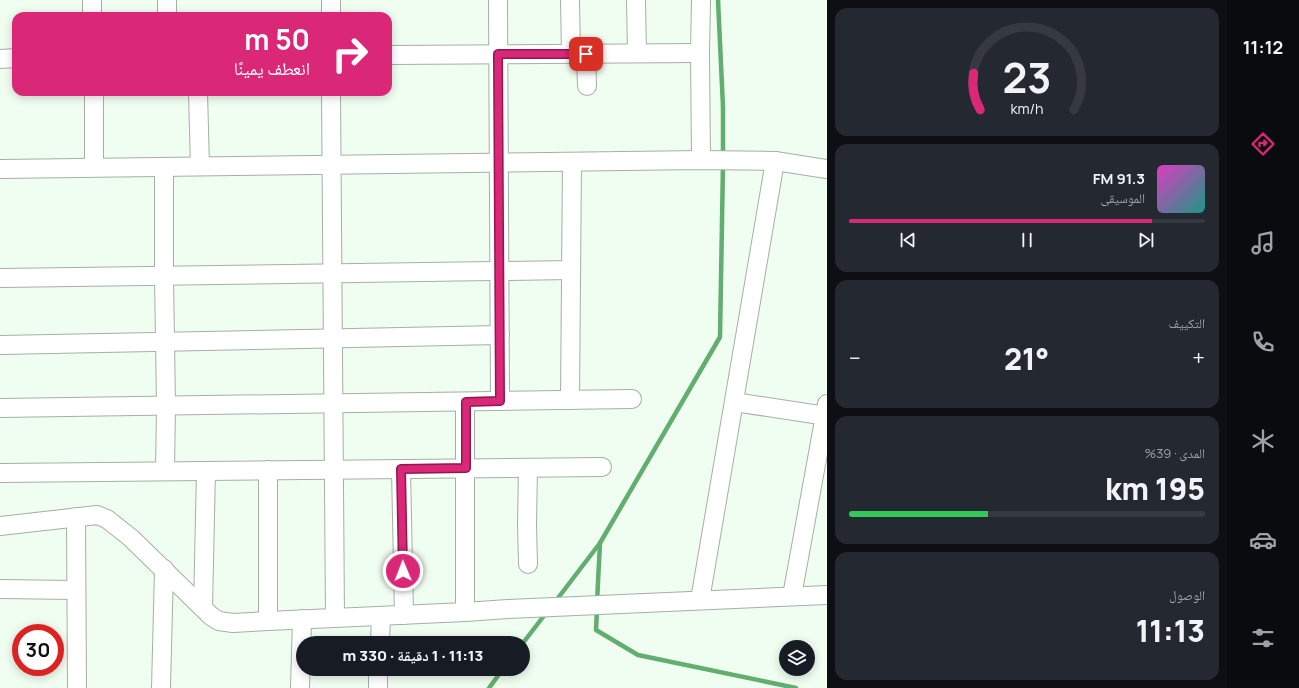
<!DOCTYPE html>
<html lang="ar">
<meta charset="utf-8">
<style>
body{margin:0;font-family:Manrope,"Noto Naskh Arabic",sans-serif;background:#242831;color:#f1f3f6;direction:rtl;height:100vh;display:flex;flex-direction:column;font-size:15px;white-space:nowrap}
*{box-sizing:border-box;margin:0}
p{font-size:13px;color:#9ea1a6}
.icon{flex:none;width:22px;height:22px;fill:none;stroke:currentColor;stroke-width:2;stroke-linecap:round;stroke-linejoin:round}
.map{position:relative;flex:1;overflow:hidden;direction:ltr}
.sheet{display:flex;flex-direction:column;gap:8px;padding:8px;background:#0d0f14;width:400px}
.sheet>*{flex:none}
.banner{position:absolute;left:12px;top:12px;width:380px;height:84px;border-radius:12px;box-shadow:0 2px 10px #0003;direction:rtl;background:#db2777;color:#fff;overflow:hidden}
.controls{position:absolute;left:779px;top:640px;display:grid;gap:8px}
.controls a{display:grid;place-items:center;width:36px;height:36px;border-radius:50%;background:#171b24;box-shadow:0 2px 10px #0003;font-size:20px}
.speed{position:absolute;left:12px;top:624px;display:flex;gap:8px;font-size:20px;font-weight:700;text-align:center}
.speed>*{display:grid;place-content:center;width:52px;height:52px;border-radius:50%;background:#171b24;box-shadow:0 2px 10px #0003;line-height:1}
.speed .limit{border:6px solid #d22;background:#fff;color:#111}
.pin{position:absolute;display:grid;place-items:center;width:34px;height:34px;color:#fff;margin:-17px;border-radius:8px;box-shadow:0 2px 6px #0006}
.me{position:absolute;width:44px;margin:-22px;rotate:359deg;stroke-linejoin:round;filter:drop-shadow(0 0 3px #0008)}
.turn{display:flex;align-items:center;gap:14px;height:84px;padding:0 16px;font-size:18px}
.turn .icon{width:52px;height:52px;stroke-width:2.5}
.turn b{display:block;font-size:28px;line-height:34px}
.big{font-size:30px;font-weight:800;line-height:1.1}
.sheet .tile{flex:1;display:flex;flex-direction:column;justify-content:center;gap:6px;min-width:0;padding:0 14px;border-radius:12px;background:#242831}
.sheet .dial{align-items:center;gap:0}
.dial svg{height:104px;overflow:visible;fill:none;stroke:#363941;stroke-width:7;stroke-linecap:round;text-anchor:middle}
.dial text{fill:#f1f3f6;stroke:none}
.song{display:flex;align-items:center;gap:12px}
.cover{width:48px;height:48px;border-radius:6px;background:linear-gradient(135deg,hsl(310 70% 55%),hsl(170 70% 35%))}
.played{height:4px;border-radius:2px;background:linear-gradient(90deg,#db2777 85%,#363941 85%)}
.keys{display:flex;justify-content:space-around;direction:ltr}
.heat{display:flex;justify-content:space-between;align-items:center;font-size:22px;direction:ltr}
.charge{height:6px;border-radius:3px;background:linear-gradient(90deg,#34c759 39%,#363941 0)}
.trip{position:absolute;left:296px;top:636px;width:234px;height:40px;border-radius:20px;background:#171b24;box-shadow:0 2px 10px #0003;font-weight:800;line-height:40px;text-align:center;direction:rtl}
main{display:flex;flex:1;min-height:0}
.menu{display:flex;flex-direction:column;width:72px;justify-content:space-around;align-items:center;background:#090b0e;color:#9ea1a6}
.menu .icon{width:28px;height:28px}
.menu .active{color:#db2777}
.menu b{font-size:18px;color:#f1f3f6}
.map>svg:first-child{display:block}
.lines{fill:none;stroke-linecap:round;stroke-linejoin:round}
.stream{stroke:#62ae6e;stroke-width:4.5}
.minor-casing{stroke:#a4b0a5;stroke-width:20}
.minor{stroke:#fff;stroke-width:18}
.route-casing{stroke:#8e194d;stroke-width:10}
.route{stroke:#db2777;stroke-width:7}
</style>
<main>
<nav class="menu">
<b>11:12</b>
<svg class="icon active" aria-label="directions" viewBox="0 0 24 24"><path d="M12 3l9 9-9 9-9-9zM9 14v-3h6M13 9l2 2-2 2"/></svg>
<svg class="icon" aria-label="music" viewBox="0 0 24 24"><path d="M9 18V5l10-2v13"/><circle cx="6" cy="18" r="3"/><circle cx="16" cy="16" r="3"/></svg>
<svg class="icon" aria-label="phone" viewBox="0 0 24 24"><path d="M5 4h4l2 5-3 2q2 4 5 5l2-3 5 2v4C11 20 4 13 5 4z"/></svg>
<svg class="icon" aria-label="climate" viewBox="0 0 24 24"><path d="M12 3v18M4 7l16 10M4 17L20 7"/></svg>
<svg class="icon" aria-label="car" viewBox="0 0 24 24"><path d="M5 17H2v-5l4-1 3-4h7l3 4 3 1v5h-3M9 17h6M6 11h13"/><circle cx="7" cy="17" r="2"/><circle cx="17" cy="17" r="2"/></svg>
<svg class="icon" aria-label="filters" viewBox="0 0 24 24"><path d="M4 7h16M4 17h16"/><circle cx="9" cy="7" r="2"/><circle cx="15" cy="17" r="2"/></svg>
</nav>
<section class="sheet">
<div class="tile dial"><svg viewBox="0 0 100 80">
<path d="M14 69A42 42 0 1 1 86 69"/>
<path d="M14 69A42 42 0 0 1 9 41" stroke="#db2777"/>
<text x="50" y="56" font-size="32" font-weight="700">23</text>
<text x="50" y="72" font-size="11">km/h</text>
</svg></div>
<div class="tile">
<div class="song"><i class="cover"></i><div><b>91.3 FM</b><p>الموسيقى</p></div></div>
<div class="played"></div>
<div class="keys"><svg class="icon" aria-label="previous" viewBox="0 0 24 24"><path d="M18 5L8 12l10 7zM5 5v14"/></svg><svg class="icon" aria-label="pause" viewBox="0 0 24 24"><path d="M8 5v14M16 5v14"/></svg><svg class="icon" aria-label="next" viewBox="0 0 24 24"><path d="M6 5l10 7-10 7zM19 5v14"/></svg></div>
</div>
<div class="tile"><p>التكييف</p>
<div class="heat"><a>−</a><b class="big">21°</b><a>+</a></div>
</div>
<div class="tile"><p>المدى · 39%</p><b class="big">195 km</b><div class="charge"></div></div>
<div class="tile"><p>الوصول</p><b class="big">11:13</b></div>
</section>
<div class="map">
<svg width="827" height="688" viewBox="0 0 827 688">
<rect width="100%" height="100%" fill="#f0fdf1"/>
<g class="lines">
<g class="stream">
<polyline points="718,0 723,107 723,156"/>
<polyline points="555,602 600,543 720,337 723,164"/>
<polyline points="597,602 600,543"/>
<polyline points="597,609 596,630 638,655 796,688"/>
<polyline points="523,643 546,613"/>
<polyline points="489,688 503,669"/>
</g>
<g class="minor-casing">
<g id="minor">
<polyline points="92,0 92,16"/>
<polyline points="167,0 167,16"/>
<polyline points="331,0 331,16"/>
<polyline points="498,0 500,401"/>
<polyline points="570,0 571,54"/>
<polyline points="636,0 637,53"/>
<polyline points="701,0 700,53 701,160"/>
<polyline points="586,54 587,86"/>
<polyline points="388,55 700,53"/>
<polyline points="0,59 16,58"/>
<polyline points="94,92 94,167"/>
<polyline points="198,92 200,166"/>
<polyline points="331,92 335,618"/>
<polyline points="164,167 164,276 166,406 165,471"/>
<polyline points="0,169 701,160 775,161 827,169"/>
<polyline points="0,278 571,270"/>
<polyline points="0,345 500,335"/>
<polyline points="570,400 572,162"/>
<polyline points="734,402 827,416"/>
<polyline points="0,408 632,399"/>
<polyline points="401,469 404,615"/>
<polyline points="268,470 268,621"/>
<polyline points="0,473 602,467"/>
<polyline points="76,517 77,688"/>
<polyline points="0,526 97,515 107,519 131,538 211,616 219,621 233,623 268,621 465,612 508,609 827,595"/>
<polyline points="528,564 527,524 528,468"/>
<polyline points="0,589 76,590"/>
<polyline points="792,596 827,404"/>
<polyline points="700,600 775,161"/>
<polyline points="203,608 206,471"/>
<polyline points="465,612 465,402"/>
<polyline points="380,643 381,616"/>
<polyline points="161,688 164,569"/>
<polyline points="300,688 302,619"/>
<polyline points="378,688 378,669"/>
</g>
</g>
<use href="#minor" class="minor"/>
</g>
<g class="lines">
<g class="route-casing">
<polyline id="route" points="403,571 401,469 466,468 466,402 500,401 498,54 586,54"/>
</g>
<use href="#route" class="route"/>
</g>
</svg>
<div class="controls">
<a><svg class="icon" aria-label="layers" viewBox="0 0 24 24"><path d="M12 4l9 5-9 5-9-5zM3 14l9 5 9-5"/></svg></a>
</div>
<div class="speed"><div class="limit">30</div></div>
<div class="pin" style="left:586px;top:54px;background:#d93025"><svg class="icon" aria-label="arrive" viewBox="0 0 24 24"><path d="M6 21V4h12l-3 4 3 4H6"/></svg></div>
<svg class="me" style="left:403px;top:571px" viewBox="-20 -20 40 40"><circle r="17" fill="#db2777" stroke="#fff" stroke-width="3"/><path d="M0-11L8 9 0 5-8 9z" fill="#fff"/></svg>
<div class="trip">11:13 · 1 دقيقة · 330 m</div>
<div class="banner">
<div class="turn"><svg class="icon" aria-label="right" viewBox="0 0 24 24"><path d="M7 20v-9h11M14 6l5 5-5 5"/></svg><div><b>50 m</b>انعطف يمينًا</div></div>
</div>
</div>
</main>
